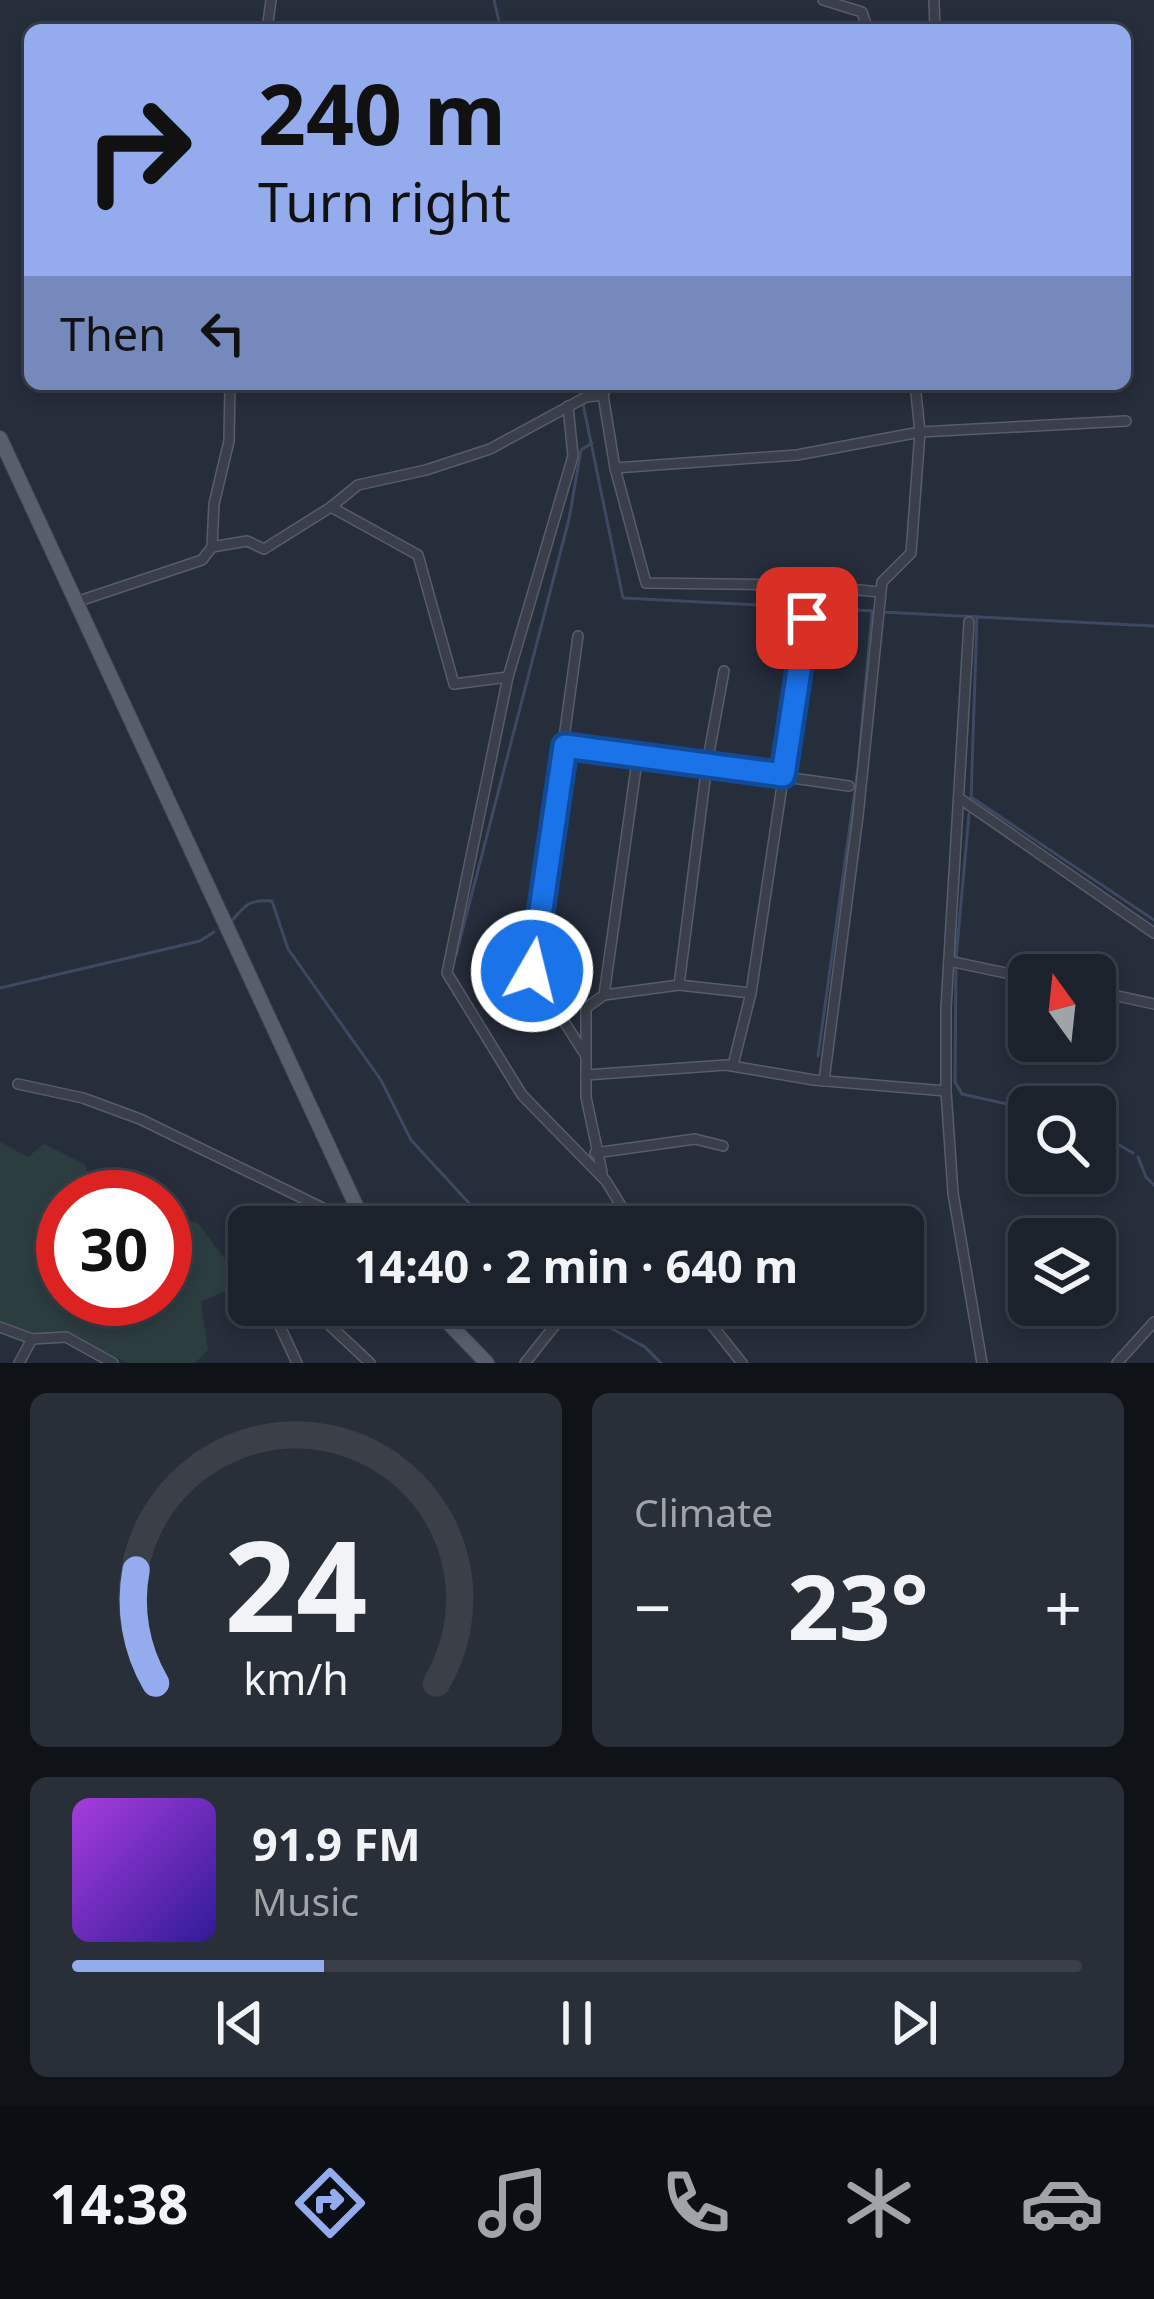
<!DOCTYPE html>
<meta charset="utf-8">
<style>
body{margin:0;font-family:"Noto Sans",sans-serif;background:#292f38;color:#f1f3f6;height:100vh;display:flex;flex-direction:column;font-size:45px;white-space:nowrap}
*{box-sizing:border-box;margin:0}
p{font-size:39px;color:#a0a4a9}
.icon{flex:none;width:66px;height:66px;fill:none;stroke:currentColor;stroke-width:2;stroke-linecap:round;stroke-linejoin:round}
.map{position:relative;height:1363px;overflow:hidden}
.side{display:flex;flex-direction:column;gap:30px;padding:30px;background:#0f1318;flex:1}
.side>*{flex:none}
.guide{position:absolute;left:24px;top:24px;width:1107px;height:366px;border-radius:18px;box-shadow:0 6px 18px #0003,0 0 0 3px #3a3f48;background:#94aced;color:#111;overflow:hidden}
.needle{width:78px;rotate:345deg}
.fabs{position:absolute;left:1008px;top:954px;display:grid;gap:24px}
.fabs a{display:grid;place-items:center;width:108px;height:108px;border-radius:18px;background:#1c222c;box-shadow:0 6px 18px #0003,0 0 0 3px #3a3f48;font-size:60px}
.speed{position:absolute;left:36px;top:1170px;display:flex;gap:24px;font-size:60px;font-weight:700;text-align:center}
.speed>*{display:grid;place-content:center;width:156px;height:156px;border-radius:50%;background:#1c222c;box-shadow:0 6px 18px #0003,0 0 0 3px #3a3f48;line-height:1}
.speed .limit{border:18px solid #d22;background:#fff;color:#111}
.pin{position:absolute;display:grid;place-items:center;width:102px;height:102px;color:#fff;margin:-51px;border-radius:24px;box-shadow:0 6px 18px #0006}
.me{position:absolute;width:132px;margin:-66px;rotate:8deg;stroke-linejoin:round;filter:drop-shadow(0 0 9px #0008)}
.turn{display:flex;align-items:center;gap:42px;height:252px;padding:0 36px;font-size:54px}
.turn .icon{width:156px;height:156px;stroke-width:2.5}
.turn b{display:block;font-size:84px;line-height:102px}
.then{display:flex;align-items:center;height:114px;padding:0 36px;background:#0003;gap:24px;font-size:45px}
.big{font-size:90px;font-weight:700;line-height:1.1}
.side .card{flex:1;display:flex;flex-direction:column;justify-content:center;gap:18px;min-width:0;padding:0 42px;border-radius:18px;background:#292f38}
.side .dial{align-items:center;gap:0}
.dial svg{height:312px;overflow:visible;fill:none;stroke:#3a3f48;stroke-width:7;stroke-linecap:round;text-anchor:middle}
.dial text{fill:#f1f3f6;stroke:none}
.song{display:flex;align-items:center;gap:36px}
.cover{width:144px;height:144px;border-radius:18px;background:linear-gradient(135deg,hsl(280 70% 55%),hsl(250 70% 35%))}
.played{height:12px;border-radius:6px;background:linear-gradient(90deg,#94aced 25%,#3a3f48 25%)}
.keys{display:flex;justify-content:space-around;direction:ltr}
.heat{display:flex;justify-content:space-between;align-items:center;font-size:66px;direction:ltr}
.side .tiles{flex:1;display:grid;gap:30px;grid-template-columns:1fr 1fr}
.card:last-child{grid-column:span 2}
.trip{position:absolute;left:228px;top:1206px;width:696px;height:120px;border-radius:18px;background:#1c222c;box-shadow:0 6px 18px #0003,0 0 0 3px #3a3f48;font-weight:700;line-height:120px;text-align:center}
.dock{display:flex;height:192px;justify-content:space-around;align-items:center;background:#0b0e12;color:#a0a4a9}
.dock .icon{width:84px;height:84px}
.dock .active{color:#94aced}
.dock b{font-size:54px;color:#f1f3f6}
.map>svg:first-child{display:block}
.green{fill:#2c3d40}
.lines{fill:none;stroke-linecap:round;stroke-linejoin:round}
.stream{stroke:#3d4962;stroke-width:3}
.minor-casing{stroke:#585d69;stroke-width:12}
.major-casing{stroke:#434854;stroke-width:16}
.minor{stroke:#3a3f4b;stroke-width:9}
.major{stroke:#585e6b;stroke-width:14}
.route-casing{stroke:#114b97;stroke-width:30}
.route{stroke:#1a73e8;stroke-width:21}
</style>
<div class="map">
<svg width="1154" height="1363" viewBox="0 0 1154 1363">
<rect width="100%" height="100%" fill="#262d3b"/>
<polygon class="green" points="0,1142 28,1157 44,1144 86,1165 87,1183 107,1197 63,1197 63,1299 165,1299 165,1217 197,1222 243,1283 201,1302 208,1350 195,1363 127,1363 71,1335 20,1334 0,1322"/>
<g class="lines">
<g class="stream">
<polyline points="494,0 501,30"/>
<polyline points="583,404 623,598 875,611"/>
<polyline points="882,612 1154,626"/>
<polyline points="971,797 1154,920"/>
<polyline points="971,799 977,617"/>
<path d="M231 922C245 905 249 899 272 901L288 949 381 1080 411 1140 491 1227"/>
<polyline points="456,955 569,519 581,450 592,443"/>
<polyline points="956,959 969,814"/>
<polyline points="956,967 955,1082 962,1094 1029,1109"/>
<polyline points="0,988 200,941 214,932"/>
<polyline points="818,1056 858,768 872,613"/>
<polyline points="1095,1131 1133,1153"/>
<polyline points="1138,1157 1146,1177 1154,1185"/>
<polyline points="569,1305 571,1306"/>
<polyline points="580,1311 645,1347 661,1363"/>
</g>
<g class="minor-casing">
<g id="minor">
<polyline points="823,0 862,12 868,30"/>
<polyline points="934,0 935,30"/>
<polyline points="267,30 271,0"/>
<polyline points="608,384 603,395 615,468 646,583 806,585 880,592"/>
<polyline points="568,406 573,456 508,677 447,973 522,1095 606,1181 634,1227"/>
<polyline points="615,468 797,455 920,432 1126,421"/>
<polyline points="331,507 418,555 454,684 508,677"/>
<polyline points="212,547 247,541 264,549 331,507 358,485 426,470 490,449 586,397 603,395"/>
<polyline points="76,602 202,560 212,547 214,504 229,441 230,384"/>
<polyline points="969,622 946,1008 946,1091 953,1193 982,1363"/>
<polyline points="578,636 532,971 586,1056"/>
<polyline points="565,746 849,786"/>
<polyline points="959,798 1154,933"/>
<polyline points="949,961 1029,978"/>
<polyline points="679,985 707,764 724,671"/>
<polyline points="1095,991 1154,1004"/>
<polyline points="604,995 679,985 751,993"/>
<polyline points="733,1065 751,993 807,618"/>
<polyline points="586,1075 726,1065 814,1080 946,1091"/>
<polyline points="824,1081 858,816 882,582 911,553 920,432 915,384"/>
<polyline points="18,1084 83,1098 140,1119 333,1213 362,1222"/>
<polyline points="595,1153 695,1139 723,1146"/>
<polyline points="602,1172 586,1097 586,1008 604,995 638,754"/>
<polyline points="270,1305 297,1363"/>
<polyline points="308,1305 370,1363"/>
<polyline points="696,1305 742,1363"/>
<polyline points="0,1327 32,1339 66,1337 113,1363"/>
<polyline points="19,1363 32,1339"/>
<polyline points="525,1363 556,1324 581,1305"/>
<polyline points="1117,1363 1154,1322"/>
</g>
</g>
<g class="major-casing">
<g id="major">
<polyline points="0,438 366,1227"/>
<polyline points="431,1305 487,1363"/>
</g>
</g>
<use href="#minor" class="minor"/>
<use href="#major" class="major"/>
</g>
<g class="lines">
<g class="route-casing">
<polyline id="route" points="532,971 565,746 783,775 807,618"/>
</g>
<use href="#route" class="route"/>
</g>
</svg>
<div class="fabs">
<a><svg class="needle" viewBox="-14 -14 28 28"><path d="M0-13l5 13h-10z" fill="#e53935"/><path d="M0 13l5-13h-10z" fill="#a0a4a9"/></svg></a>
<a><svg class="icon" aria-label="search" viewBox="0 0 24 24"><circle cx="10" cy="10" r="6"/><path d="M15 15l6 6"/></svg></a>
<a><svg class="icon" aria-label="layers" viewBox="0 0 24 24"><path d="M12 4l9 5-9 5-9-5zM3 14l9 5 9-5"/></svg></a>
</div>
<div class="speed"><div class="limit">30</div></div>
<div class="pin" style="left:807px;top:618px;background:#d93025"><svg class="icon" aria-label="arrive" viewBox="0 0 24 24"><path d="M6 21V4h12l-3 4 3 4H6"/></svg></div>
<svg class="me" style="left:532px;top:971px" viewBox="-20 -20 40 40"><circle r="17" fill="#1a73e8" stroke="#fff" stroke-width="3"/><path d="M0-11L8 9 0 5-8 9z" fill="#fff"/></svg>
<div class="trip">14:40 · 2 min · 640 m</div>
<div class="guide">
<div class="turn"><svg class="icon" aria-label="right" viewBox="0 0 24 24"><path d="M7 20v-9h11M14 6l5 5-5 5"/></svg><div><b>240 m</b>Turn right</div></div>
<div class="then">Then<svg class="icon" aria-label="left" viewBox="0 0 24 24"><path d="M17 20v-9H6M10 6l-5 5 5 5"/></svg></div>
</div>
</div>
<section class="side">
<div class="tiles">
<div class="card dial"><svg viewBox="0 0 100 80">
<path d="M14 69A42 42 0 1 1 86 69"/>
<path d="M14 69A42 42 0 0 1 9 40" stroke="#94aced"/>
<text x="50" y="56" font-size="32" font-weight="700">24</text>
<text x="50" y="72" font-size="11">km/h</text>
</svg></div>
<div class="card"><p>Climate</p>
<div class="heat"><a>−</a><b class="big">23°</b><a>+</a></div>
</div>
<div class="card">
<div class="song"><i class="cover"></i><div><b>91.9 FM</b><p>Music</p></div></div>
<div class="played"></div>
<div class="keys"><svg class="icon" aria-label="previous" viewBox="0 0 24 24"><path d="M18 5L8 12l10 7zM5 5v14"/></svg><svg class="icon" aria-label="pause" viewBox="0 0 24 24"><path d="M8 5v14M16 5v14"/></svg><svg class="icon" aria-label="next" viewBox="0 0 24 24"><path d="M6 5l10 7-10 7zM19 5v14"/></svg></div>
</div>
</div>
</section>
<nav class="dock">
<b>14:38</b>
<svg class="icon active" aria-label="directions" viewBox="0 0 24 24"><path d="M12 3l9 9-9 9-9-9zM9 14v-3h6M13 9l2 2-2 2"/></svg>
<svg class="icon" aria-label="music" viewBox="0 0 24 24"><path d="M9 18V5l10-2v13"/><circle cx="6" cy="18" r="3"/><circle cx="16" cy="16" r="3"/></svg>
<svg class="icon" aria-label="phone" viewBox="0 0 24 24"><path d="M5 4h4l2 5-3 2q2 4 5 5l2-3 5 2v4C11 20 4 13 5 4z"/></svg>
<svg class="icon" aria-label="climate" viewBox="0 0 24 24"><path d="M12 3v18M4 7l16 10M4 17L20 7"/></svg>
<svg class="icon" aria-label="car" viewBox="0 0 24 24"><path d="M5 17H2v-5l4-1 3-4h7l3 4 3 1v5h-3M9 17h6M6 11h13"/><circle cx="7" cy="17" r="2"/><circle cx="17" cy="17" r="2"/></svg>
</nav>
